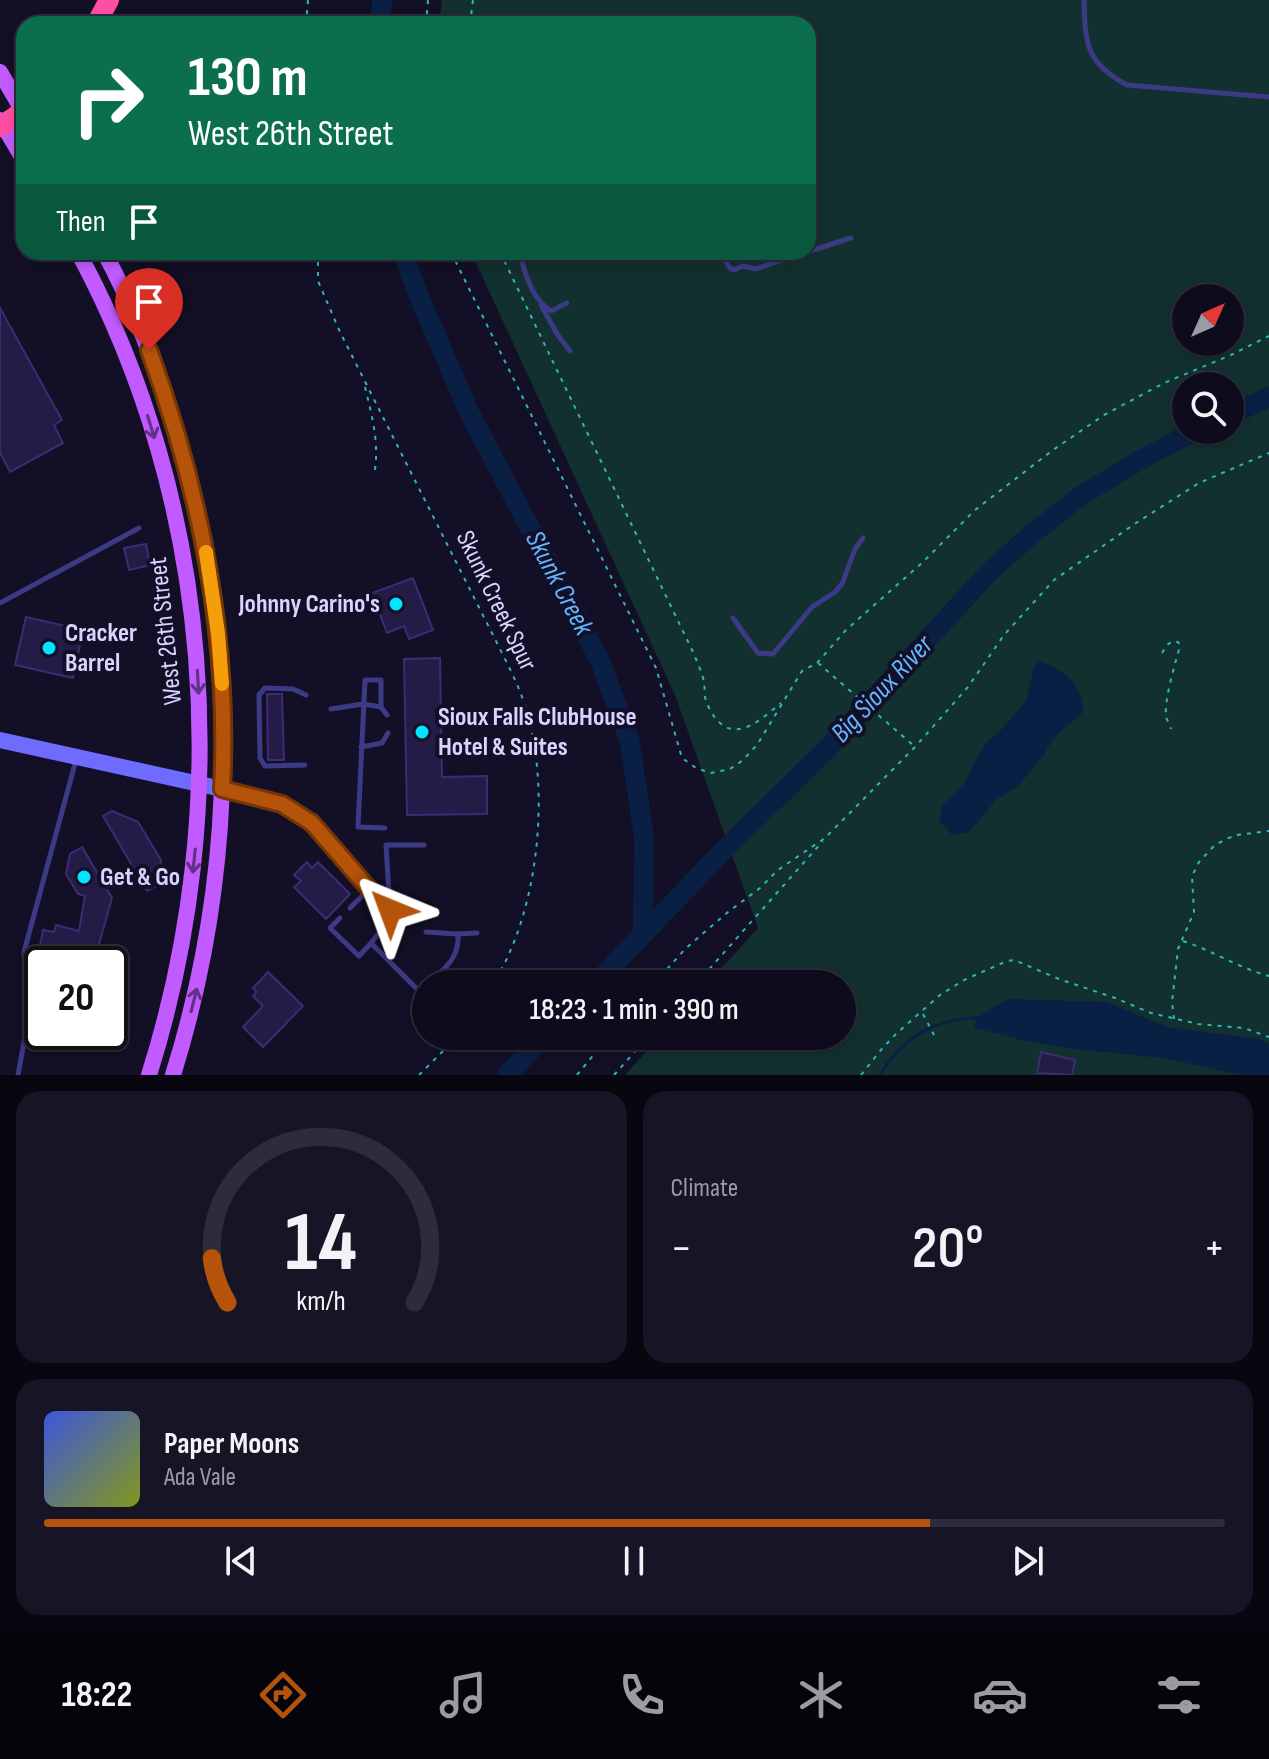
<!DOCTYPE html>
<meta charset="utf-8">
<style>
body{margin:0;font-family:"Sofia Sans Condensed",sans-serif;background:#171425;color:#f1f3f6;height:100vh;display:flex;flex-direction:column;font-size:30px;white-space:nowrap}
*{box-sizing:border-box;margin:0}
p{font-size:26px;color:#9b9ba3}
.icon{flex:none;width:44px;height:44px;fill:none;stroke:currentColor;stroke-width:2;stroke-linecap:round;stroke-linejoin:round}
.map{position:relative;height:1075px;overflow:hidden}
.sheet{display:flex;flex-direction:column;gap:16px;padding:16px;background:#08060f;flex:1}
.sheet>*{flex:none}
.banner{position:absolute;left:16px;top:16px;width:800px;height:244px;border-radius:24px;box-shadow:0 4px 12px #0003,0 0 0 2px #2e2b3b;background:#0b6e4f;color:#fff;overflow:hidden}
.needle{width:52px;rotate:45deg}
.buttons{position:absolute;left:1172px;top:284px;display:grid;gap:16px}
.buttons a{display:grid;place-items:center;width:72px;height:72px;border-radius:50%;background:#0e0b1c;box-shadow:0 4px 12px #0003,0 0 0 2px #2e2b3b;font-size:40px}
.speed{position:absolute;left:24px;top:946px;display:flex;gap:16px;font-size:40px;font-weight:700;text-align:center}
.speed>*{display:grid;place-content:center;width:104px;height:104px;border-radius:50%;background:#0e0b1c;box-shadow:0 4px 12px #0003,0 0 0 2px #2e2b3b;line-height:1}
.speed .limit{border:4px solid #111;border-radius:12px;background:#fff;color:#111}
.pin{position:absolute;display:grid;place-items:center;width:68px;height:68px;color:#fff;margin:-82px -34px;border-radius:50% 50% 50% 0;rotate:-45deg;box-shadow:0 0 8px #0007}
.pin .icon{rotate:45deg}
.me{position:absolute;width:88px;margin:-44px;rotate:316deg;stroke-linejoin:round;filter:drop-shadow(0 0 6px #0008)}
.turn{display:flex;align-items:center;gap:28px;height:168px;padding:0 40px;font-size:36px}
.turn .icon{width:104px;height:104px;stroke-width:2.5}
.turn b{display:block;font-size:56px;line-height:68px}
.then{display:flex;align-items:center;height:76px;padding:0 40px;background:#0003;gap:16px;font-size:30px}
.big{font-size:60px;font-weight:600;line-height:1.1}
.sheet .widget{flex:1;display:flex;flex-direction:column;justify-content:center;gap:12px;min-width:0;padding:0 28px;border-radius:24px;background:#171425}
.sheet .dial{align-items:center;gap:0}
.dial svg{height:208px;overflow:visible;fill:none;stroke:#2e2b3b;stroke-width:7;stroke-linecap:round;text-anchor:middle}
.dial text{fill:#f1f3f6;stroke:none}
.song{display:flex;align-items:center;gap:24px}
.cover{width:96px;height:96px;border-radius:12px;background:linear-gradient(135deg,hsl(230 70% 55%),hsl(70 70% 35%))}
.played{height:8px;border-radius:4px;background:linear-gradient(90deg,#b45309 75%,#2e2b3b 75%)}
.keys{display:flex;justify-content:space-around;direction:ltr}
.heat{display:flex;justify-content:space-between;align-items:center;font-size:44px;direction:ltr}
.sheet .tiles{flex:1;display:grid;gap:16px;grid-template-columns:1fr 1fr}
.widget:last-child{grid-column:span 2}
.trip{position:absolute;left:412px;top:970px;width:444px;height:80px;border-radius:40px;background:#0e0b1c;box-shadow:0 4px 12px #0003,0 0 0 2px #2e2b3b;font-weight:600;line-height:80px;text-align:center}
.menu{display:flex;height:128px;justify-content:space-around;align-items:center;background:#06040b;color:#9b9ba3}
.menu .icon{width:56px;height:56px}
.menu .current{color:#b45309}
.menu b{font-size:36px;color:#f1f3f6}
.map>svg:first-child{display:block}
.green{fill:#12302f;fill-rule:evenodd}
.water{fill:#0a1f44}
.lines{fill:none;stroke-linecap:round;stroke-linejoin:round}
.stream{stroke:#0a1f44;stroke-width:3}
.river{stroke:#0a1f44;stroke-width:20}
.building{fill:#241b47;stroke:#3b2d73;stroke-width:2}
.path{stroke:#2fb8b0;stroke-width:2;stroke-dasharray:4 6;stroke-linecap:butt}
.lane{stroke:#3d3a85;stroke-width:5}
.secondary{stroke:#6f6bff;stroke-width:16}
.primary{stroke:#c25bff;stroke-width:16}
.highway{stroke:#ff4fa3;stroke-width:20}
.oneway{stroke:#623188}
.route-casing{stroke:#753606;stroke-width:20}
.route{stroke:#b45309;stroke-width:14}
.slow{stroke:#f59e0b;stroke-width:14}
.poi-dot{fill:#00e5ff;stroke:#130f26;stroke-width:3}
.labels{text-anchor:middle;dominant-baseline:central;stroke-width:8;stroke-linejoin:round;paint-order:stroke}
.street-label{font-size:26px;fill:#d9d4ff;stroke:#130f26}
.poi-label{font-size:26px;font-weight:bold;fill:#d9d4ff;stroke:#130f26;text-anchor:start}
.water-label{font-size:28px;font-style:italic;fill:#62b6ff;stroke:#130f26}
</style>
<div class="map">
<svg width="1269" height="1075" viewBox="0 0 1269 1075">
<rect width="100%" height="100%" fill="#130f26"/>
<path class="green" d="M442 0H1269V1075H625L660 1036H842V984H707L758 928 675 695 471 252H808V24H439ZM1186 298H1230V342H1186ZM1186 386H1230V430H1186Z"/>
<g class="water">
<path d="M1039 661C1063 668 1084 686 1083 712L1058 734 1050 744 1044 755 1018 786 996 800 969 832 952 835 939 820 943 804 965 782 976 759 985 744 1002 729 1026 701 1034 666Z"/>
<polygon points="1008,999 1107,1002 1167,1027 1259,1039 1269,1044 1269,1075 1242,1075 1163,1058 1074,1049 1026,1041 974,1028 976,1018"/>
</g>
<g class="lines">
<path class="stream" d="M880 1075C902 1038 933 1019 976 1018"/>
<g class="river">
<polyline points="380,24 382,0"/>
<polyline points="403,252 417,292 469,412 601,663 630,742 644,837 643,934"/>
<polyline points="1230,415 1269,397"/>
<polyline points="595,984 725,849 830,746 991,570 1032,534 1082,495 1140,460 1197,430"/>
<polyline points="507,1075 545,1036"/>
</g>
</g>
<g class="building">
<polygon points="0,308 62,420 54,425 63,443 10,472 0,453"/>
<polygon points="146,544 150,565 129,570 124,548"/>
<polygon points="413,578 433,630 409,639 404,626 387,633 372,593"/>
<polygon points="26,617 83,630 73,678 15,665"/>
<polygon points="440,658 442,777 487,776 487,814 407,815 404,659"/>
<polygon points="267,694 282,694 284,760 268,760"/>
<polygon points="112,811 138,822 161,860 158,885 147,891 103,816"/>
<polygon points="82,847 112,898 98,948 102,948 98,963 56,964 48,962 51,948 40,946 43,930 54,932 56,925 79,931 85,896 78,894 66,874 70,854"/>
<polygon points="307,862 312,868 318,862 350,894 326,919 294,887 301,881 294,875"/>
<polygon points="268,972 303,1006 263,1047 243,1027 263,1006 253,996 256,992 253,988"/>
<polygon points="1041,1052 1075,1060 1072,1075 1037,1073"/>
</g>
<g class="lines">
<g class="path">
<polyline points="306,24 308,0"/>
<polyline points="426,24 428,0"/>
<polyline points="470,24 473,0"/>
<path d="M318 252V281L340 332 500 649C511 671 522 692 528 716 550 797 538 913 493 984"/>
<polyline points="451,252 656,668 682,758 696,768 711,773 730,769 742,761 757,745 802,671 817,663 846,630 923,562 975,510 1053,450 1104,415 1164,383 1231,355 1269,336"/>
<path d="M500 252 693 652C697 662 702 672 704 682 705 688 704 695 706 701 709 709 714 718 720 723 740 741 765 716 781 703"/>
<path d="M365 387C372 416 380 445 374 475"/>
<path d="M1162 653 1167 645 1173 641 1178 642 1180 646C1175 664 1164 700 1166 717 1167 720 1170 725 1171 729"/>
<polyline points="818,663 913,745"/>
<path d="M1183 941C1213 951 1239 968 1269 976"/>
<polyline points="654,984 685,949 728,912 760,888 778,870 825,838 915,747 968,687 1004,635 1054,580 1136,523 1199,483 1269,453"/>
<polyline points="696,984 823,841"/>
<polyline points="923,1014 934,1035"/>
<polyline points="1174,1019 1172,1002 1178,949 1194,912 1192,876 1199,862 1214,846 1226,839 1237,835 1269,831"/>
<polyline points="419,1075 458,1036"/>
<polyline points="577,1075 609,1036"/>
<polyline points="614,1075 649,1036"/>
<polyline points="861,1075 880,1051 896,1034 940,995 964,980 1007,961 1014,960 1059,979 1115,998 1151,1013 1198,1024 1244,1028 1269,1037"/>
</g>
<g class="lane">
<path d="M1084 0C1085 44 1086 63 1127 85L1269 97"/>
<path d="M520 252C524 273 532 299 551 311L567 303"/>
<polyline points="721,252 729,267 734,270 743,266 755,269 851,238"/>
<polyline points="541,305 557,334 570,351"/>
<polyline points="0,603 139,528"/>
<polyline points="733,618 758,653 773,654 812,607 835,592 842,584 855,549 863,538"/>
<polyline points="381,707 381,680 365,680 358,827 385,828"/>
<polyline points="331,709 363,704 381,707 387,715"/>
<polyline points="361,747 382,743 388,733"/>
<polyline points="305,765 265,766 260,758 259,695 265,688 293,689 306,695"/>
<polyline points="225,790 282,804 312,823 364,883 389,909"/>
<polyline points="424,845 386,845 390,910 386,924 371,943 420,992 426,986"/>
<polyline points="350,908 369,889"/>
<polyline points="340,918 330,928 359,956 371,943"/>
<path d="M426 932 458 934C460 958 444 969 428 984"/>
<polyline points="458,934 477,933"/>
<polyline points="18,1075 29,1015 24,952 76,760"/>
</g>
<polyline class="secondary" points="0,740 222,789"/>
<g class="primary">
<polyline points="0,72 24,113"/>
<polyline points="0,120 24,160"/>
<path d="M78 252C213 502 234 806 149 1075"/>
<path d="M104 252C134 307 156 366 174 426 239 638 239 863 173 1075"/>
</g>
<g class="highway">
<polyline points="96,24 109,0"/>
<polyline points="0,127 24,110"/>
</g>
</g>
<defs><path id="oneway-shaft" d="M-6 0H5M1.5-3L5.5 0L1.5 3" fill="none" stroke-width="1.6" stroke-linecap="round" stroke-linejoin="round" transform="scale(2)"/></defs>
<g class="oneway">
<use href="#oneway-shaft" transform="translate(151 427) rotate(73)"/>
<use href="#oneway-shaft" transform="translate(198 682) rotate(87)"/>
<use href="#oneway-shaft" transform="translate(194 861) rotate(96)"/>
<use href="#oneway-shaft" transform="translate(194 1000) rotate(-76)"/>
</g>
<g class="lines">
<g class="route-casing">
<path id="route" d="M149 350C200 490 230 639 222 789L282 804 312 823 369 889 390 910"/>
</g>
<use href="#route" class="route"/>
<polyline class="slow" points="206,552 218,633 222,684"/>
</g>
<g class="poi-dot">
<circle cx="396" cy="604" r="8"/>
<circle cx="49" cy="648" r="8"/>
<circle cx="422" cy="732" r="8"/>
<circle cx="84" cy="877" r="8"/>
</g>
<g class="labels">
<g class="street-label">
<text transform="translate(496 601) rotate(64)">Skunk Creek Spur</text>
<text transform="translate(166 631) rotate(-96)">West 26th Street</text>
</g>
<g class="poi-label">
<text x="380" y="604" text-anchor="end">Johnny Carino's</text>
<text x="65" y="633">Cracker<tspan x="65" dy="30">Barrel</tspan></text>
<text x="438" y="717">Sioux Falls ClubHouse<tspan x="438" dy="30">Hotel &amp; Suites</tspan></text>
<text x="100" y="877">Get &amp; Go</text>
</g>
<g class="water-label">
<text transform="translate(559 583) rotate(62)">Skunk Creek</text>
<text transform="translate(882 689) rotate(-47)">Big Sioux River</text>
</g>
</g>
</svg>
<div class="buttons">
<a><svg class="needle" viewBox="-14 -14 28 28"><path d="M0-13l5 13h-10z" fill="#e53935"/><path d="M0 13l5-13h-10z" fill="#9b9ba3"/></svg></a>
<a><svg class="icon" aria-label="search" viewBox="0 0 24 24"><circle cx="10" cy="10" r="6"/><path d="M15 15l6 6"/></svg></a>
</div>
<div class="speed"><div class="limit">20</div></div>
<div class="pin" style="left:149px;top:350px;background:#d93025"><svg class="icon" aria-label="arrive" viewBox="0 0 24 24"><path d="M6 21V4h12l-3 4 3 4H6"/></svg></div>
<svg class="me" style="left:390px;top:910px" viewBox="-20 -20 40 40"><path d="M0-17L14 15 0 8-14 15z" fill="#b45309" stroke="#fff" stroke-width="4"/></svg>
<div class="trip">18:23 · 1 min · 390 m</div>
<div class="banner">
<div class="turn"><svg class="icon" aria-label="right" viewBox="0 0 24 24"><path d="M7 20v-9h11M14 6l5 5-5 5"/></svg><div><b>130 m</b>West 26th Street</div></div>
<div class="then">Then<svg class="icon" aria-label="arrive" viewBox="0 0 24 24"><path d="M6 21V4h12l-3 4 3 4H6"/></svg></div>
</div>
</div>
<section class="sheet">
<div class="tiles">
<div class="widget dial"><svg viewBox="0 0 100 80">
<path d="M14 69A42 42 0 1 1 86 69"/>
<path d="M14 69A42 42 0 0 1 8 52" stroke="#b45309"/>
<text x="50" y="56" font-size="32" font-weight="700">14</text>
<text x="50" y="72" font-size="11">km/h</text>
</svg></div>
<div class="widget"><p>Climate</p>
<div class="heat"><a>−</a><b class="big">20°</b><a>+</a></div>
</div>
<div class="widget">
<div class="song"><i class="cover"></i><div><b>Paper Moons</b><p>Ada Vale</p></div></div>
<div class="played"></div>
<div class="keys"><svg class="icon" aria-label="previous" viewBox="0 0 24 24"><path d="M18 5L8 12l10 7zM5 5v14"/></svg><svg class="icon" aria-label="pause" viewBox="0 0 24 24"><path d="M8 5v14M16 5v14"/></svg><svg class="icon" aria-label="next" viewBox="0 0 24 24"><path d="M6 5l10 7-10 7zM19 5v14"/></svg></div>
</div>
</div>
</section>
<nav class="menu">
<b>18:22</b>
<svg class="icon current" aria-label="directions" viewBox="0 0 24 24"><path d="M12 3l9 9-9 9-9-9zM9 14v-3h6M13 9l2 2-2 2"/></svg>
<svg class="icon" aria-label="music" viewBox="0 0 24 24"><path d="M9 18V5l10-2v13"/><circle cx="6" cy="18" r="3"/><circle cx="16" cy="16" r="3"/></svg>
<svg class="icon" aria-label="phone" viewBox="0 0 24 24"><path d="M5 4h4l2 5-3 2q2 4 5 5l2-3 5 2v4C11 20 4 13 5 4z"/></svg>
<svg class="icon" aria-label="climate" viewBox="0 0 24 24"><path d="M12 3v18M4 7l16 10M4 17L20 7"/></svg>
<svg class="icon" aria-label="car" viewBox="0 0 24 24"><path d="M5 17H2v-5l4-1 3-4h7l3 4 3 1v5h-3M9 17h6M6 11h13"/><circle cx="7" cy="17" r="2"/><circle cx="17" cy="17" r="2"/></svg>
<svg class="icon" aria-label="filters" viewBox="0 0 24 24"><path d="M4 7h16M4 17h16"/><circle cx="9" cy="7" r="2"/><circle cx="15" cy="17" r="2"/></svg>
</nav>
